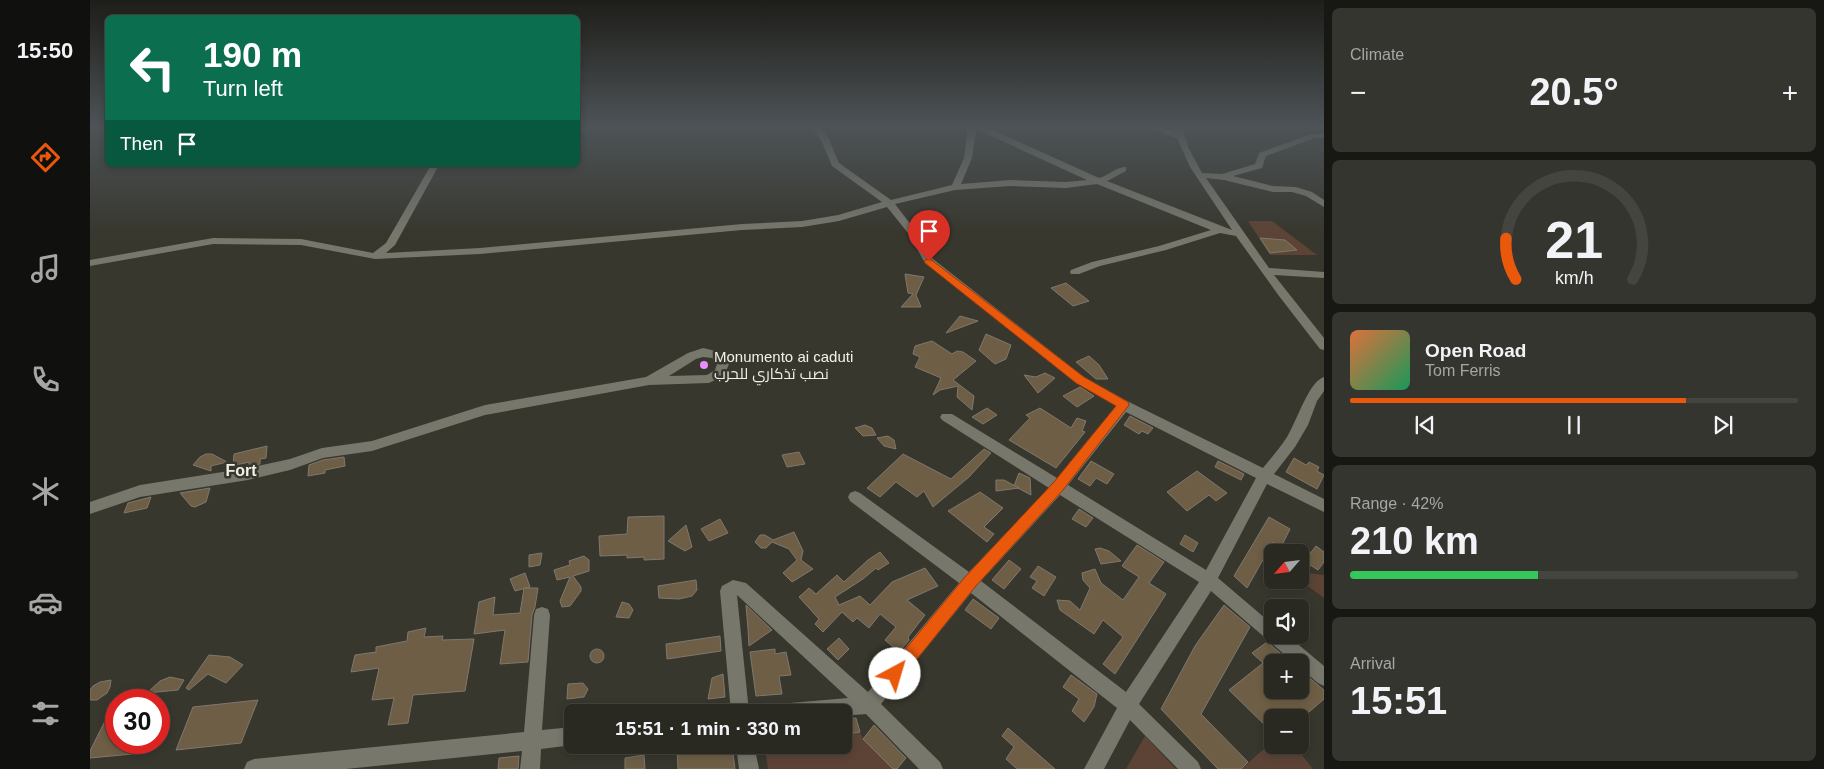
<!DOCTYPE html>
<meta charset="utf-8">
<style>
body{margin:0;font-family:Helvetica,Cairo,sans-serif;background:#35352f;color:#f1f3f6;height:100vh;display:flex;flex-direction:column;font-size:19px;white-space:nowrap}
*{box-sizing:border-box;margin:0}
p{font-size:16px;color:#a5a6a5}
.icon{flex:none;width:28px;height:28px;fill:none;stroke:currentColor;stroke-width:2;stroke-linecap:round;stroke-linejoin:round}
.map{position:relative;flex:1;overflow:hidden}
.panel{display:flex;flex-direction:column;gap:8px;padding:8px;background:#171713;width:500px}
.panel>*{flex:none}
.guide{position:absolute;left:15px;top:15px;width:475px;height:152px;border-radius:8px;box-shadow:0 2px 8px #0003,0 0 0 1px #454540;background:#0b6e4f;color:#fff;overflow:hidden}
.needle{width:32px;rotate:242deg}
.tools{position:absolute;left:1174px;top:544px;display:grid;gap:10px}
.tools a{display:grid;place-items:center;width:45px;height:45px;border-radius:8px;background:#292922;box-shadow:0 2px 8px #0003,0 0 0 1px #454540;font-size:25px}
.speed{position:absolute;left:15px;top:689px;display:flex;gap:10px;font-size:25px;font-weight:700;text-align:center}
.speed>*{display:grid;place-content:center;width:65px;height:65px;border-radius:50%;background:#292922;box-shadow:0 2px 8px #0003,0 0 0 1px #454540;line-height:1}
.speed .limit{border:8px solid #d22;background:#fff;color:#111}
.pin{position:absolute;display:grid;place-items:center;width:42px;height:42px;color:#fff;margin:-51px -21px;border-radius:50% 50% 50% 0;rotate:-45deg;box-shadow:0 0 5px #0007}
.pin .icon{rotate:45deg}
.me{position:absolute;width:55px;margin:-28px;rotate:39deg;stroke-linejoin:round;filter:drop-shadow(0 0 4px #0008)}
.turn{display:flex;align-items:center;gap:18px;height:105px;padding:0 15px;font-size:22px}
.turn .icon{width:65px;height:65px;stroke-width:2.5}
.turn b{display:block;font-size:35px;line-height:42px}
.then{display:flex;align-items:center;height:48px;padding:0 15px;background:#0003;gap:10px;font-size:19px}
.big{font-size:38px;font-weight:800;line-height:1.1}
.panel .tile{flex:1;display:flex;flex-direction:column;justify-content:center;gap:8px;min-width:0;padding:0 18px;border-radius:8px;background:#35352f}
.panel .dial{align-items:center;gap:0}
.dial svg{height:130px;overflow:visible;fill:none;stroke:#454540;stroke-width:7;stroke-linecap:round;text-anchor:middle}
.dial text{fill:#f1f3f6;stroke:none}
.song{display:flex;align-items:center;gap:15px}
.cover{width:60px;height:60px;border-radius:8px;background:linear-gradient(135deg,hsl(20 70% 55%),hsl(150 70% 35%))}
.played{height:5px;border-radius:2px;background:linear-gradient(90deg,#ea580c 75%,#454540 75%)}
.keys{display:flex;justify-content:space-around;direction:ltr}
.heat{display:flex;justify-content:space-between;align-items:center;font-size:28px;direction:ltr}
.charge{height:8px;border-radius:4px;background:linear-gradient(90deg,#34c759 42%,#454540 0)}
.trip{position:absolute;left:474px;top:704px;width:288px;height:50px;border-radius:8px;background:#292922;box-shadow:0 2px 8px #0003,0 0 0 1px #454540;font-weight:800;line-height:50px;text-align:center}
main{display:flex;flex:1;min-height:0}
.menu{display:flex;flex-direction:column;width:90px;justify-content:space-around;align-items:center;background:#10100e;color:#a5a6a5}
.menu .icon{width:35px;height:35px}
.menu .on{color:#ea580c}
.menu b{font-size:22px;color:#f1f3f6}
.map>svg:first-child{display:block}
.green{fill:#5c4336}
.building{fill:#6e5e45;stroke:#7f786f}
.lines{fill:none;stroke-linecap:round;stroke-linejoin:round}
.minor{fill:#77776c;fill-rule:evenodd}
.route{fill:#ea580c;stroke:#983908}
.poi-dot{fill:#ea8dfc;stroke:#37372e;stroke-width:2}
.labels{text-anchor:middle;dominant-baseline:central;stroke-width:5;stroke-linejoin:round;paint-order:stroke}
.poi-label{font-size:15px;fill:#f1f1eb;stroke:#37372e;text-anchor:start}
.neighbourhood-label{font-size:16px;font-weight:bold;fill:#f1f1eb;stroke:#37372e}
</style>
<main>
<nav class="menu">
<b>15:50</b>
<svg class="icon on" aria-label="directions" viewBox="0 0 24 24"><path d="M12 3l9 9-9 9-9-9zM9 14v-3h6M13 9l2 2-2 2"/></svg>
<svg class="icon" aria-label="music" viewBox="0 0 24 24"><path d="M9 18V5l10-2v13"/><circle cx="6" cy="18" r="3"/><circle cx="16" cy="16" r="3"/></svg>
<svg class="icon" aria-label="phone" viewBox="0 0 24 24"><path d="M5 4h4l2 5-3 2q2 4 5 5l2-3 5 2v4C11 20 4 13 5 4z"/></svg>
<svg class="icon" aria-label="climate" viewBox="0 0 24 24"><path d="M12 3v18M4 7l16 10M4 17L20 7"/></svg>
<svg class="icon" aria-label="car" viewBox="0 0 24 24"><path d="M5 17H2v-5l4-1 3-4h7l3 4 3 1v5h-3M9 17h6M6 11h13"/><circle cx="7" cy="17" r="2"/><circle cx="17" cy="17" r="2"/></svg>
<svg class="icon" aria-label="filters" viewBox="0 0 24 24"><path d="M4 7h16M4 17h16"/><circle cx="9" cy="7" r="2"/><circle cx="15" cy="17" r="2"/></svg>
</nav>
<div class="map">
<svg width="1234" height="769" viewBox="0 0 1234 769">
<rect width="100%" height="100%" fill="#37372e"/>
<g class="green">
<polygon points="1158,221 1182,221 1227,255 1180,255"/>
<polygon points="1218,573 1234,575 1234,598 1211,581"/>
<polygon points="770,732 773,739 803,769 678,769 675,748 705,745 752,745 753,735"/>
<polygon points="1055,736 1086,769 1036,769"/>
<polygon points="1182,742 1182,745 1204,745 1223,769 1151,769"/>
</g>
<g class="building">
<polygon points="1170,238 1195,240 1207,250 1180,253"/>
<polygon points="815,274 834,277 826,295 831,307 811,307 823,294 818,293"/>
<polygon points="976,283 999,301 983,306 961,288"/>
<polygon points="870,316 888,321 856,333"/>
<polygon points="896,334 921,345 916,359 905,364 889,350"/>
<polygon points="842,341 862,354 867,351 873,352 886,361 863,380 884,396 882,410 867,397 868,386 850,390 843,395 851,378 825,367 830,357 823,354 825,346"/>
<polygon points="999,356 1009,365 1018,379 1006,379 986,362"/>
<polygon points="955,373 965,378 948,393 934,375 946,377"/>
<polygon points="990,387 1004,396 987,407 973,396"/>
<polygon points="897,408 907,415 893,424 882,417"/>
<polygon points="950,408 981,428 987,418 996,421 992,431 995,432 966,468 919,440 940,418 936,415"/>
<polygon points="1040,416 1063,428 1058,434 1052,431 1049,434 1034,425"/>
<polygon points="775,425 782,428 786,435 773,436 765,428"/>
<polygon points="798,436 804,440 806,449 794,446 787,438"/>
<polygon points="177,446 176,458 170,459 170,464 159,466 159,462 143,466 144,454"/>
<polygon points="894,449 901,453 879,477 843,507 834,491 827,497 806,482 790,497 777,488 813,454 861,479"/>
<polygon points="709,452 715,464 697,467 692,455"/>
<polygon points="116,454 122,454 137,462 121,466 121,471 103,465 110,457"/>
<polygon points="254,457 255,466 235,470 235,473 218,476 219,465 233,460"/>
<polygon points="1204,458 1216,465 1219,462 1229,467 1227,471 1234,475 1227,489 1196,472"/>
<polygon points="1001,461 1024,474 1017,484 1006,478 1000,486 988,479"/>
<polygon points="1128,461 1154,474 1151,480 1125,467"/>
<polygon points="1107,471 1137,493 1126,501 1119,495 1097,511 1077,492"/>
<polygon points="929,473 940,478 941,495 924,486"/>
<polygon points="906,480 914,480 929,488 906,491"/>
<polygon points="120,488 116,502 105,507 101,506 90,493"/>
<polygon points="890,492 913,508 894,527 904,534 897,542 858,511"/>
<polygon points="61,497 57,508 34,513 38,503"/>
<polygon points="989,509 1003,518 996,527 982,519"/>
<polygon points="574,516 574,559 554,560 554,557 537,558 537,555 510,556 509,536 537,534 538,517"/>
<polygon points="1179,517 1200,529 1191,547 1183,542 1157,588 1144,576"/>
<polygon points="630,519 638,533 619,541 611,529"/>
<polygon points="596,525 602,547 595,551 578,541"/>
<polygon points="704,532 713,551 711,560 723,569 702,582 693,573 707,560 699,549 682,542 676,548 671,548 665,542 670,535 675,535 683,540"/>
<polygon points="1095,535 1108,543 1103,552 1090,544"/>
<polygon points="1047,545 1074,562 1059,583 1076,594 1025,674 1013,664 1033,637 1013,620 1004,634 970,610 967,600 980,601 990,610 1000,588 993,580 992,573 1005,569 1011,583 1033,600 1049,577 1032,566"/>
<polygon points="1226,546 1234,552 1234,562 1228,570 1214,561"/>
<polygon points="1010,548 1019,551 1031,561 1011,564 1005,549"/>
<polygon points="790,552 799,563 788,570 786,568 773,579 745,597 749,605 770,596 780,605 802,582 835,568 848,586 817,600 835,615 818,637 819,640 809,652 795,640 806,627 790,614 779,628 767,618 763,622 752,612 733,632 725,624 729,619 709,597 719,588 726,594 747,575 754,582 778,560"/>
<polygon points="452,553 450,565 439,567 439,555"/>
<polygon points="494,556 499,560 499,571 483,576 491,587 491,591 480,606 472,607 470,601 480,577 467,580 464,570 480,565 479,561"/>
<polygon points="919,560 931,569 914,589 902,580"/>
<polygon points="948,566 966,577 954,596 942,588 947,581 940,577"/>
<polygon points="435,573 440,587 425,591 420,579"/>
<polygon points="606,580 607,590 602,596 589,599 569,598 568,586"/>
<polygon points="434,588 448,588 445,607 442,615 438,662 410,664 415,630 384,634 389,602 405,597 403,615 430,613"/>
<polygon points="883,599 909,618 901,629 875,610"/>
<polygon points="532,602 539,604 543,610 539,618 526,617"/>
<polygon points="656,605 682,630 659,646 658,629"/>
<polygon points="1134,605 1160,627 1111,714 1158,762 1151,769 1128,769 1071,709 1105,646"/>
<polygon points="336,628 334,637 353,636 352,640 384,639 375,691 323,695 318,723 298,725 304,698 282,700 289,668 261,672 265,655 286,652 286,647 317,641 318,632"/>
<polygon points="630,636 631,651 577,659 576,644"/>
<polygon points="749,638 759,649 748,660 737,649"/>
<polygon points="1177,642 1201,662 1182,662 1182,690 1210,690 1210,670 1234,690 1234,699 1212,718 1182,718 1182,732 1139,690 1173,663 1162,653"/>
<polygon points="685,649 685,654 696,652 701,675 689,676 692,694 666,696 660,652"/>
<circle cx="507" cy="656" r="7"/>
<polygon points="119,655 140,657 153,665 136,683 118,674 99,690 96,688"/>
<polygon points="633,674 635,697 618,699 622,678"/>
<polygon points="981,675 1007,694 1004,707 994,722 982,711 989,699 973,687"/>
<polygon points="80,677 94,680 88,690 57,693 70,681"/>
<polygon points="21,680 20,687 17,693 7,700 0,700 0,690 3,686 10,682"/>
<polygon points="493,683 498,689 494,697 477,699 478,684"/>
<polygon points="168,700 151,743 86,750 103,707"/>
<polygon points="26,716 26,742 57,742 53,753 0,758 0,751 17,717"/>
<polygon points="766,718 770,732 752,735 752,719"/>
<polygon points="784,725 816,758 807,769 803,769 773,739"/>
<polygon points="918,728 965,769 927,769 916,759 924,747 912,736"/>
<polygon points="587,745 642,745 645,769 588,769"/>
<polygon points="554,755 555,769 535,769 535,758"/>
<polygon points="429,756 428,769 408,769 409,758"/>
</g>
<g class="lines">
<g class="minor">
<polygon points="495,126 510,126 488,132 488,128"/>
<path d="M720 126H728L739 139 749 163 801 200 862 185 874 158 878 126H894L1009 178C1018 176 1027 166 1036 167V171L1017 181 1142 230 1100 167 1087 138 1054 126H1066L1085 132 1084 126H1092L1098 147 1112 173 1132 174 1165 164 1169 153 1221 134H1234V138H1225L1176 156 1172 168 1143 176 1183 186 1206 187 1222 192 1234 200V207L1216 196 1202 192H1183L1134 180 1116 178 1179 268 1234 272V278L1184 275 1234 338V350L1230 349 1189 296 1146 236 1130 233 1076 250 1010 266 989 274H981L980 272 981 270 1002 262 1069 246 1121 230 1007 184 976 188 920 186 865 190 805 204 825 230 843 259 994 377 1039 402 1173 468C1181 458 1190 448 1197 437 1206 423 1219 381 1234 377V391L1227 401 1218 425 1205 447 1184 474 1234 499V512L1177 484 1128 578 1182 624V635H1197L1234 666V686L1228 683 1210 668V662H1203L1121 591 1049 704 1108 762 1111 769H1088L1040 720 1014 769H994L1027 708 881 593 791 704 850 762 853 769H829L776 714 752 716V712H691L694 706 700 703 758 698 647 595 659 712H641L630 591 632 586 643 580 656 583 778 692 869 583 760 501 758 497 760 493 765 491 770 493 879 572 959 488 852 420 850 417 852 414H862L967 478 1026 406 986 383 835 263 818 233 797 207 749 221 712 227 652 230 390 254 285 259 211 245 123 244 0 266V260L123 238 211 239 283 253 296 243 341 165H349L305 245 296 253 390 248 652 224 712 221 748 215 792 202 742 166 731 140ZM886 129 997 180 976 182 920 180 871 184 882 158ZM1036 412 1166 478 1116 570 978 485ZM970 495 1109 582 1036 692 891 581Z"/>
<path d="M613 348 630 352 639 364 634 376 619 383 559 385 395 415 282 451 233 458 200 470 158 480 50 497 0 514V502L50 485 158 468 200 459 232 448 282 441 395 405 556 377 598 353ZM613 357 622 358 627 364 625 370 617 375 579 376 606 359Z"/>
<polygon points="452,607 458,609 460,615 452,730 482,727 483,745 451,749 450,769 430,769 432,751 256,769 154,769 157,762 164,759 434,732 444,615 446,609"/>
<polygon points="646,745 664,745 669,769 649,769"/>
</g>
</g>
<linearGradient id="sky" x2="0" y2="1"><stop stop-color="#1e1e19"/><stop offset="0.54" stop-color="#4d5357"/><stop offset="1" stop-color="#4d5357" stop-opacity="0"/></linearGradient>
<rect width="1234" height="234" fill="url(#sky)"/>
<polygon class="route" points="839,258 994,377 1038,402 1039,405 973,490 885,587 810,680 805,682 799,680 797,674 799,669 875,577 964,482 1026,406 986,383 835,263 834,261"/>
<circle class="poi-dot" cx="614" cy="365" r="5"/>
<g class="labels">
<g class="poi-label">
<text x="624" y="356">Monumento ai caduti<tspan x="624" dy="17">نصب تذكاري للحرب</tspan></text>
</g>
<g class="neighbourhood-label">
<text x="151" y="470">Fort</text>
</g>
</g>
</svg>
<div class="tools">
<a><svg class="needle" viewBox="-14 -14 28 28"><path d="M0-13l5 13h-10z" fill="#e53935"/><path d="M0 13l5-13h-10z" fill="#a5a6a5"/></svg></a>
<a><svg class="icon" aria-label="sound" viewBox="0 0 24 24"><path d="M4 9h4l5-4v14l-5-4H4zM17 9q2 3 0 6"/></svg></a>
<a>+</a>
<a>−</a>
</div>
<div class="speed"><div class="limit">30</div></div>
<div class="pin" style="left:839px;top:261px;background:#d93025"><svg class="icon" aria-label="arrive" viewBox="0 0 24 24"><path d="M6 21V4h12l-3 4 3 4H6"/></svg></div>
<svg class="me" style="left:805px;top:674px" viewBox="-20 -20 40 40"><circle r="19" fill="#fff"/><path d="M0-13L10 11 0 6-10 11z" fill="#ea580c"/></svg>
<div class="trip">15:51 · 1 min · 330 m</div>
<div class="guide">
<div class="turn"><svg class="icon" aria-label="left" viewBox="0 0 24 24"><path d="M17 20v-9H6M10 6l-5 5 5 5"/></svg><div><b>190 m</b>Turn left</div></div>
<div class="then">Then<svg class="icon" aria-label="arrive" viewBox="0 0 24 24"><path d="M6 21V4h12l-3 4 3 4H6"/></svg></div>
</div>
</div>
<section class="panel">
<div class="tile"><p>Climate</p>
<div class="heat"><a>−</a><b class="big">20.5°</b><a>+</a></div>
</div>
<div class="tile dial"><svg viewBox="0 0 100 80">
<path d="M14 69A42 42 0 1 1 86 69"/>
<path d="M14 69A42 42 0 0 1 8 44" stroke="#ea580c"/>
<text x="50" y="56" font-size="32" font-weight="700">21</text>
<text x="50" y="72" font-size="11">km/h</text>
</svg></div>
<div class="tile">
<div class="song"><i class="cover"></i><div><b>Open Road</b><p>Tom Ferris</p></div></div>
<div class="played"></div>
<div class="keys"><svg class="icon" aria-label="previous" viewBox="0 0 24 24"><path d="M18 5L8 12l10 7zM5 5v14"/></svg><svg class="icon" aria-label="pause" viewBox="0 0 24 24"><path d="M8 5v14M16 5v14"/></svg><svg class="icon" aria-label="next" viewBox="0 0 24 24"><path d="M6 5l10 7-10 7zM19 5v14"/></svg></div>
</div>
<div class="tile"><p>Range · 42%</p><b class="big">210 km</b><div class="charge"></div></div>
<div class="tile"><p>Arrival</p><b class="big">15:51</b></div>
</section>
</main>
